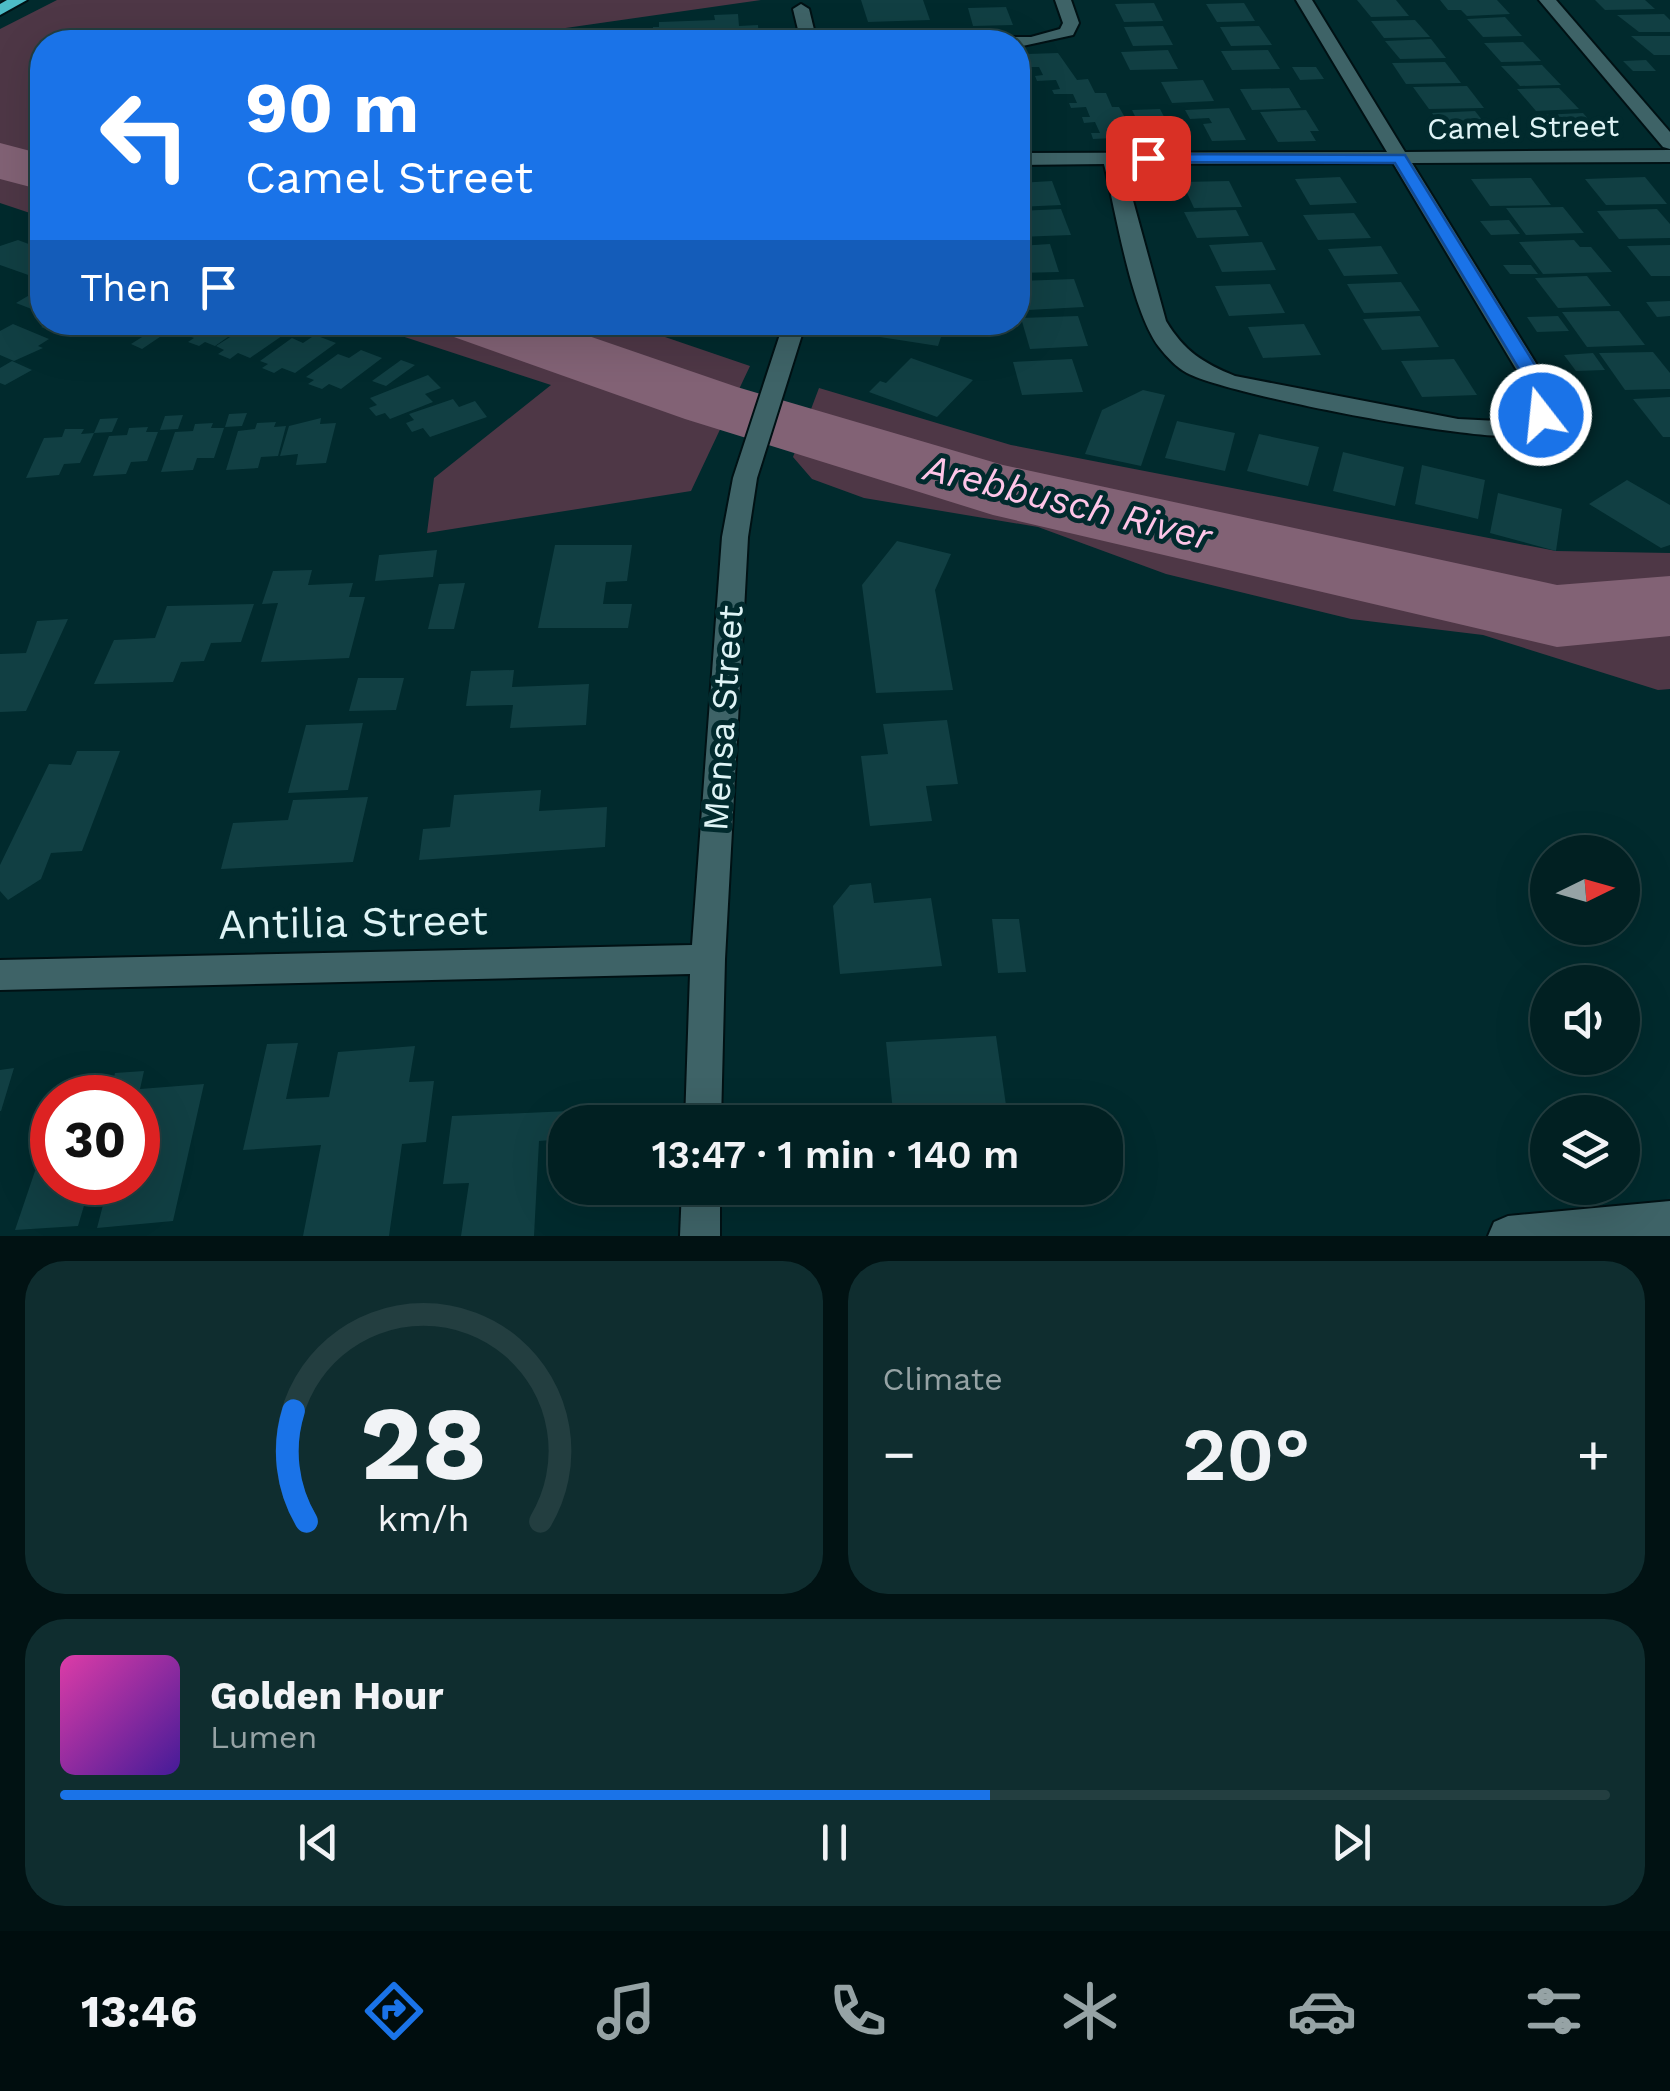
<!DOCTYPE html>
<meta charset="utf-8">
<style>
body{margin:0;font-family:"Work Sans",sans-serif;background:#0f2d2f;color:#f1f3f6;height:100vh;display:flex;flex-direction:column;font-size:38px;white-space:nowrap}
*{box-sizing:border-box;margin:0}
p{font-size:32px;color:#96a3a5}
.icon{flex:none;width:55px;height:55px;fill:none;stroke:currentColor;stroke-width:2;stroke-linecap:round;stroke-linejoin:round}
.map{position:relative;height:1236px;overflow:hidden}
.sheet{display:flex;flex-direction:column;gap:25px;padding:25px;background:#011213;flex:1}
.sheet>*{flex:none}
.guide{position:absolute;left:30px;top:30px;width:1000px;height:305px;border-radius:40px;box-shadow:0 10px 40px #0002,0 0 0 2px #233e40;background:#1a73e8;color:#fff;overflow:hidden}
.needle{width:65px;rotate:85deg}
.tools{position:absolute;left:1530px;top:835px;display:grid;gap:20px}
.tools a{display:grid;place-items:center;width:110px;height:110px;border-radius:50%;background:#012022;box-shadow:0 10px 40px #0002,0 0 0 2px #233e40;font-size:50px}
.speed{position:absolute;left:30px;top:1075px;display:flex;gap:20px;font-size:50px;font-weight:700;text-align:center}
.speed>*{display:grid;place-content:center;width:130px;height:130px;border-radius:50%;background:#012022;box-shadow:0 10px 40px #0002,0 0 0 2px #233e40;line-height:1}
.speed .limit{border:15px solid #d22;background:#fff;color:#111}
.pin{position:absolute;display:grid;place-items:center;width:85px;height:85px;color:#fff;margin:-42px;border-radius:20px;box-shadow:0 5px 15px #0006}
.me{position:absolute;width:110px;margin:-55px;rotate:344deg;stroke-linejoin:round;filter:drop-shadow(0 0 8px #0008)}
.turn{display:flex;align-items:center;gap:35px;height:210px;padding:0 50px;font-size:45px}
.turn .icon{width:130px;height:130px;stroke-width:2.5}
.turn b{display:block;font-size:70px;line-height:85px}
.then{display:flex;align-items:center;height:95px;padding:0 50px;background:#0003;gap:20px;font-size:38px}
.big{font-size:75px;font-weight:600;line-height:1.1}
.sheet .card{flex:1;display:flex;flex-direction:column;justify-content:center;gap:15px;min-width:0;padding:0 35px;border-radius:40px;background:#0f2d2f}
.sheet .dial{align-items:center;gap:0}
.dial svg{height:260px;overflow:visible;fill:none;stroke:#233e40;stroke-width:7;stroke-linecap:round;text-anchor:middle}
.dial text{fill:#f1f3f6;stroke:none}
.song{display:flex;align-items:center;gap:30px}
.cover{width:120px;height:120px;border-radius:15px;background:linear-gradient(135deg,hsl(320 70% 55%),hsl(260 70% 35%))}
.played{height:10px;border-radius:5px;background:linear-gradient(90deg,#1a73e8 60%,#233e40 60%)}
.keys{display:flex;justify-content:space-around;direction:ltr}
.heat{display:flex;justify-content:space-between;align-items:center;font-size:55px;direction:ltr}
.sheet .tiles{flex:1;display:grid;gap:25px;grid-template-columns:1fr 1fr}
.card:last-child{grid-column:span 2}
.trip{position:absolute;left:548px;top:1105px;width:575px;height:100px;border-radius:40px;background:#012022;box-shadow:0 10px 40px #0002,0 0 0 2px #233e40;font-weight:600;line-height:100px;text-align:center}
.menu{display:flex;height:160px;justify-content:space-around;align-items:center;background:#000d0e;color:#96a3a5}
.menu .icon{width:70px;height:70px}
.menu .on{color:#1a73e8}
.menu b{font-size:45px;color:#f1f3f6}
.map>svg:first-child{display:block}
.green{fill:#4e3746}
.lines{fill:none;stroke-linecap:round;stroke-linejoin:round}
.river{fill:#826275;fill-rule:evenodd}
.building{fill:#113f43}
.minor-casing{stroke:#001114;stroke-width:4}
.trunk-casing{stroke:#001114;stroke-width:4}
.minor{fill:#3e6367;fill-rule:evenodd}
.trunk{fill:#4dbcc6;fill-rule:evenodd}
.route{fill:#1a73e8;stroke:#114b97;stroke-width:2.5}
.labels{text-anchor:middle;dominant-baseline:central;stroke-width:10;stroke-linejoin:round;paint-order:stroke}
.far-street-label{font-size:30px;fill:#dff4f6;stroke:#012a2d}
.street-label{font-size:35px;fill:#dff4f6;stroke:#012a2d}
.water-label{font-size:38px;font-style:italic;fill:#fec5e8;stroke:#012a2d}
.near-street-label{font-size:42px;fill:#dff4f6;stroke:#012a2d}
</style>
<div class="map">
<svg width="1670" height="1236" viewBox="0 0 1670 1236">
<rect width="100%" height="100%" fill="#012a2d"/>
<g class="green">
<polygon points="57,0 761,0 467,42 42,42 42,217 0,203 0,29"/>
<polygon points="362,323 624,323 750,366 691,491 427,533 434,478 551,385"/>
<polygon points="819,388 1011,445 1556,551 1670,553 1670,689 1658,690 1483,635 1351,619 1166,574 1038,527 864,498 812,479 793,457"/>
</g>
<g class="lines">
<g class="river">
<polygon points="0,143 42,154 42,190 0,179"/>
<polygon points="444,322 548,322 737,387 1003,465 1557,585 1670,576 1670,636 1557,647 993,515 685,419 454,337"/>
</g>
</g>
<g class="building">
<polygon points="861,0 923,0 930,20 868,22"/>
<polygon points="1357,0 1396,0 1409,16 1371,17"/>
<polygon points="1440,0 1497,0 1510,14 1467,16 1461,10 1448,10"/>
<polygon points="1595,0 1645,0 1655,9 1605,10"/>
<polygon points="1154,3 1163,21 1124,22 1115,4"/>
<polygon points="1244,3 1255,21 1217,22 1206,4"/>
<polygon points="1006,7 1013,25 973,26 968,8"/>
<polygon points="738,14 739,26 758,25 759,40 653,42 653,27 659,27 659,22 715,20 714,15"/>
<polygon points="1664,14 1670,20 1670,32 1639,32 1617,15"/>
<polygon points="1505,17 1522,36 1483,37 1467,19"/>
<polygon points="1415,20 1430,37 1384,38 1371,21"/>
<polygon points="1163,26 1173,45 1133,46 1124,27"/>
<polygon points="1259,26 1272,45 1231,46 1220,27"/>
<polygon points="1631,36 1670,36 1670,55 1654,55"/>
<polygon points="1431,39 1446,58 1400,59 1385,41"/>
<polygon points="1523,42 1541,61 1501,62 1484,43"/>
<polygon points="1168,50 1178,69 1130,70 1121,52"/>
<polygon points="1268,50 1280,69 1232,70 1221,51"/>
<polygon points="1058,53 1077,80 1088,79 1095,93 1106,93 1112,107 1119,107 1136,137 1093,139 1091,133 1100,133 1095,122 1084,123 1082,117 1090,117 1086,107 1071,108 1069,103 1077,103 1073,94 1054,94 1052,90 1060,89 1056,80 1037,81 1035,76 1043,75 1039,67 1024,67 1022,62 1030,62 1027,54"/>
<polygon points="1646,60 1656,71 1633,71 1623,61"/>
<polygon points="1445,62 1461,83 1406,84 1392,63"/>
<polygon points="1542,65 1561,85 1520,86 1501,66"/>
<polygon points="1292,67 1316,67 1324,79 1300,80"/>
<polygon points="1203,80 1214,101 1172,103 1161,82"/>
<polygon points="1467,86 1484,108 1429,109 1413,87"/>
<polygon points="1289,88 1301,108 1252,110 1240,89"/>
<polygon points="1559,88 1579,109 1536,111 1517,89"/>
<polygon points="1229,108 1246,140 1212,141 1203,124 1212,123 1209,118 1190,119 1185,110"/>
<polygon points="1160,109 1178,143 1149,145 1132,110"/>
<polygon points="1306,110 1319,131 1310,131 1316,141 1278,142 1260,112"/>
<polygon points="1475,111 1493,134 1449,135 1432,113"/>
<polygon points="1583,113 1603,136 1559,137 1540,115"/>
<polygon points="1340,177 1357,203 1310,205 1295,179"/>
<polygon points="1645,177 1667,204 1606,205 1585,179"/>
<polygon points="1531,178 1551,205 1490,206 1471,179"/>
<polygon points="1052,181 1061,205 1018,207 1018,183"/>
<polygon points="1229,181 1242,207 1194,208 1182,182"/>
<polygon points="1563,207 1584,233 1526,235 1506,208"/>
<polygon points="1061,209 1071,235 1018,237 1018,211"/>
<polygon points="1657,209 1670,224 1670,238 1619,239 1597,211"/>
<polygon points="1236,210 1249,236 1197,238 1184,212"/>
<polygon points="1354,213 1371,238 1318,240 1303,215"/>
<polygon points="1509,220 1520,234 1491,235 1480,221"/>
<polygon points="18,240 42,249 42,271 34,277 0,265 0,246"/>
<polygon points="1574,240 1580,247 1591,247 1612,272 1543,274 1519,242"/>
<polygon points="1262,242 1276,270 1222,272 1209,245"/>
<polygon points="1050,244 1059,272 1018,273 1018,246"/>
<polygon points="1670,245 1670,276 1651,276 1627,246"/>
<polygon points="1381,246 1398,274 1344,276 1328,249"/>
<polygon points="1503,265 1531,265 1538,274 1510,274"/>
<polygon points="1587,276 1611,306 1558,308 1535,278"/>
<polygon points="1074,279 1084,307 1028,310 1019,281"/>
<polygon points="1401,282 1420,311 1364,313 1347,284"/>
<polygon points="1270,284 1285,313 1229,316 1215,286"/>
<polygon points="38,290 42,292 42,313 16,303"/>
<polygon points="1670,301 1670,316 1657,317 1646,302"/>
<polygon points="1619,311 1645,345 1587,347 1562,312"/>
<polygon points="1078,316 1088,346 1030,349 1021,318"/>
<polygon points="1420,316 1439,347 1382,350 1363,319"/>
<polygon points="1558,316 1569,331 1537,332 1527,317"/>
<polygon points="48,322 60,322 73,328 61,335 41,327"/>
<polygon points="117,322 182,322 142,349 131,344 150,332 143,329 135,333 113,325"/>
<polygon points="201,322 249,322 215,346 205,342 199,346 188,342 194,338 183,334"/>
<polygon points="269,322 292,329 250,358 238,353 230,359 218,354 224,350 216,346 249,325 260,329"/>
<polygon points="886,322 946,322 938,346 880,337"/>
<polygon points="13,324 49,339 38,346 43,348 14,361 0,355 0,331"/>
<polygon points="1304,324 1321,355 1263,358 1248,327"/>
<polygon points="315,335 336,343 295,373 282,368 274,373 262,368 268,364 260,361 292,338 303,343"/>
<polygon points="361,350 382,358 341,389 329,384 322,389 308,384 314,380 306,377 338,354 349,358"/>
<polygon points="1653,352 1670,373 1670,389 1625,390 1599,353"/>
<polygon points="1593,353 1605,370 1576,371 1564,355"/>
<polygon points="911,358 973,380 937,417 869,392 880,381 886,383"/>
<polygon points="1072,359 1083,392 1022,395 1013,362"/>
<polygon points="1454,359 1477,395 1422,397 1401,361"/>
<polygon points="401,360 415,365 386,386 372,381"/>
<polygon points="12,361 32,370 5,385 0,383 0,368"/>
<polygon points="428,375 441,388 425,394 433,402 390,419 385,413 376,416 369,408 377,405 370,398"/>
<polygon points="1143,390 1165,395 1141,466 1085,454 1102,410"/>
<polygon points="1670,397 1670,437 1663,437 1633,399"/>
<polygon points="453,399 459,407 475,401 487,417 430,437 423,428 412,432 406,423 414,420 409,414"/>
<polygon points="247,413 242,426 225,427 229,414"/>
<polygon points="183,415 178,429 160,430 165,416"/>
<polygon points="118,418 112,432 94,433 100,419"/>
<polygon points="321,418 320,424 336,423 326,463 296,465 298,454 280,456 289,426"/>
<polygon points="1177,421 1235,433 1225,471 1165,458"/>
<polygon points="276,422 274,427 286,426 278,456 261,457 258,468 226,470 238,431 255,429 257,423"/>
<polygon points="213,423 211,428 224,428 214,458 197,458 193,470 161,472 175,432 193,431 195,424"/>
<polygon points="148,427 146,432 158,432 147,461 131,462 126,474 93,476 109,436 127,435 129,428"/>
<polygon points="65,429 84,429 81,434 94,433 80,463 64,464 59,475 26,478 44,438 62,437"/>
<polygon points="1259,434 1319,447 1308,486 1247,471"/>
<polygon points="1343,452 1404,467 1395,506 1333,491"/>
<polygon points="1422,465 1485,480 1478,519 1415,504"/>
<polygon points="1627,480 1670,505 1670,545 1661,548 1589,504"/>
<polygon points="1498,493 1562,509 1556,551 1490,533"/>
<polygon points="897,541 951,554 935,590 953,690 876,693 862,585"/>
<polygon points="555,545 632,545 627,581 606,582 603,604 632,604 628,628 538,628"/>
<polygon points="437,550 433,577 375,581 379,555"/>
<polygon points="312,570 308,585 353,583 349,597 365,597 349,658 261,662 278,603 262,604 273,571"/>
<polygon points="465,583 454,629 428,629 439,584"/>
<polygon points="254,604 241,642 211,643 204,661 181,662 173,682 94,684 114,640 155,638 167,606"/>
<polygon points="68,619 26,711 0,712 0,654 26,653 37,621"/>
<polygon points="514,670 512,687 589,684 586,725 510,728 513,705 466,706 471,671"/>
<polygon points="358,678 404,678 396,710 349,711"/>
<polygon points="947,720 958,784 926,786 932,821 870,826 861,756 888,754 883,724"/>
<polygon points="363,723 348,790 288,793 306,725"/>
<polygon points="77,751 120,751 82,851 51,853 41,879 8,900 0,891 0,865 49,764 71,765"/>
<polygon points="541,790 539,811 607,807 605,847 419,860 423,829 450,827 454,795"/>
<polygon points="368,797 353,862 221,869 233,823 288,820 293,800"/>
<polygon points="871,883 874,903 931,898 942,966 840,974 833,906 850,885"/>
<polygon points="992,919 1019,919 1026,972 998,973"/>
<polygon points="996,1036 1008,1119 894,1122 886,1042"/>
<polygon points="298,1043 286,1099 329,1097 338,1052 415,1046 409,1082 434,1081 426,1142 402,1144 389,1236 303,1236 321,1145 243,1150 267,1044"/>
<polygon points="14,1068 1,1111 0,1111 0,1070"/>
<polygon points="144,1071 140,1089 204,1084 173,1221 97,1228 109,1182 138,1182 138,1098 109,1098 115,1073"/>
<polygon points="570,1111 565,1139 539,1141 534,1236 461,1236 469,1183 443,1184 452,1116"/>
<polygon points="52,1170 52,1182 91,1182 78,1226 15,1230 35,1171"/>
</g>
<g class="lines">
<g class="minor-casing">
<g id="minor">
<polygon points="1055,0 1071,0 1079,23 1073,35 1018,47 1018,42 955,42 963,37 1031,37 1060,29 1063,23"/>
<path d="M1296 0H1312L1405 152 1670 150V162L1412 163 1555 394 1553 415 1532 435C1490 446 1228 395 1187 373 1177 368 1166 356 1159 347 1131 310 1116 212 1104 164L1018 165V153L1387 152ZM1393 163 1531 394 1529 413 1518 422 1458 419 1235 376C1203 363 1184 351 1166 321L1123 164Z"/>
<polygon points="1539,0 1556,0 1670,132 1670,149 1663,147"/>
<polygon points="801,4 809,9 817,42 801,42 793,9"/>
<polygon points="784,322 806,322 757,478 748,537 725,959 721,1122 685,1122 690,974 0,990 0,960 692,945 722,537 733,478"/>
<polygon points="682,1188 720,1188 720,1236 680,1236"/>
<polygon points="1670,1201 1670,1236 1488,1236 1494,1222 1508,1216"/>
</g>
</g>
<g class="trunk-casing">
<polygon id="trunk" points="7,0 27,0 0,15 0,4"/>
</g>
<use href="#minor" class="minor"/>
<use href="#trunk" class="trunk"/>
</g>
<polygon class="route" points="1142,154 1405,155 1553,394 1551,415 1541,421 1531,415 1534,394 1395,163 1148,162 1142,161"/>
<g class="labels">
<g class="far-street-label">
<text transform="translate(1523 127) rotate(-1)">Camel Street</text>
</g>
<g class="street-label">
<text transform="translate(723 718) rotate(-86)">Mensa Street</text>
</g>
<g class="water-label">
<text transform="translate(1068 502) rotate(14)">Arebbusch River</text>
</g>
<g class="near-street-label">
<text transform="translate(353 922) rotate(-1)">Antilia Street</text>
</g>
</g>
</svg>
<div class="tools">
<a><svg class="needle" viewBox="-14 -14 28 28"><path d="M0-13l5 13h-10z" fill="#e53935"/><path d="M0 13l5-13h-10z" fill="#96a3a5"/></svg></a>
<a><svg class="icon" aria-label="sound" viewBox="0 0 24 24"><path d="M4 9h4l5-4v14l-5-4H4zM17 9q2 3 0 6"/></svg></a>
<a><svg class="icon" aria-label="layers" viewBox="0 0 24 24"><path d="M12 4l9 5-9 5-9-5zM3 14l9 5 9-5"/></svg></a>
</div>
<div class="speed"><div class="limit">30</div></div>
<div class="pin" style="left:1148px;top:158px;background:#d93025"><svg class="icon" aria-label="arrive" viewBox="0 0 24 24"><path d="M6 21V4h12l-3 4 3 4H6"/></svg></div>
<svg class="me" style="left:1541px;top:415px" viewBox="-20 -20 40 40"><circle r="17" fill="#1a73e8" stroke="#fff" stroke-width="3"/><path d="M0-11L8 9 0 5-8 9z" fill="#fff"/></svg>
<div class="trip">13:47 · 1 min · 140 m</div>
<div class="guide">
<div class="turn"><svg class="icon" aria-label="left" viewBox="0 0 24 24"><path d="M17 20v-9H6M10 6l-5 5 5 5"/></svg><div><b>90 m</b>Camel Street</div></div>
<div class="then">Then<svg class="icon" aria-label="arrive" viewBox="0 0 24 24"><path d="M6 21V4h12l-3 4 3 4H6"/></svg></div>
</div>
</div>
<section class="sheet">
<div class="tiles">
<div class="card dial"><svg viewBox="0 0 100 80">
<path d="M14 69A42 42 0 1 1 86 69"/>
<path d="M14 69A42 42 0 0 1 10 35" stroke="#1a73e8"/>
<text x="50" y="56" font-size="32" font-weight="700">28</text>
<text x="50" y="72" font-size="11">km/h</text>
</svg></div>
<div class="card"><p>Climate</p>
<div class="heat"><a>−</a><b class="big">20°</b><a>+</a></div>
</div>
<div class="card">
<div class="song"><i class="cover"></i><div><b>Golden Hour</b><p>Lumen</p></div></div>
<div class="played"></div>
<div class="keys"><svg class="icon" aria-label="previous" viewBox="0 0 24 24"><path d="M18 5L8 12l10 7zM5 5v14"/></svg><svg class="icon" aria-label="pause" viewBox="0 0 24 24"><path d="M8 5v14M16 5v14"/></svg><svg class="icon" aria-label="next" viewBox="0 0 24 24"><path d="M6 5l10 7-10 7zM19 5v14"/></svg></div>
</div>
</div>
</section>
<nav class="menu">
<b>13:46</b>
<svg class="icon on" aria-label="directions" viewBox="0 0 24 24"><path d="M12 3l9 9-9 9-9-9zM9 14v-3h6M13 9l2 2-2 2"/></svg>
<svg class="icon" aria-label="music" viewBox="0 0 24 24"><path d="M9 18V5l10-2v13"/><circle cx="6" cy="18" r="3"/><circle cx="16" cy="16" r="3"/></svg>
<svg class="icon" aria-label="phone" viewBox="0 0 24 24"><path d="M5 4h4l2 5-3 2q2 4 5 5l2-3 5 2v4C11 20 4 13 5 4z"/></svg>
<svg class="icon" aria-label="climate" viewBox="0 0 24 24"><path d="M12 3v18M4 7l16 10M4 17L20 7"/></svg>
<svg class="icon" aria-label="car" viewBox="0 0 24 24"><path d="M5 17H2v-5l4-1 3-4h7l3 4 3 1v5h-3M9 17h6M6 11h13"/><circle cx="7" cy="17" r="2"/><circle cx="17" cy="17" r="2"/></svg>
<svg class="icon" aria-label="filters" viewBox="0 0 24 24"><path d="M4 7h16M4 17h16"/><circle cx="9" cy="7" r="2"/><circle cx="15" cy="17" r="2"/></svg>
</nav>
